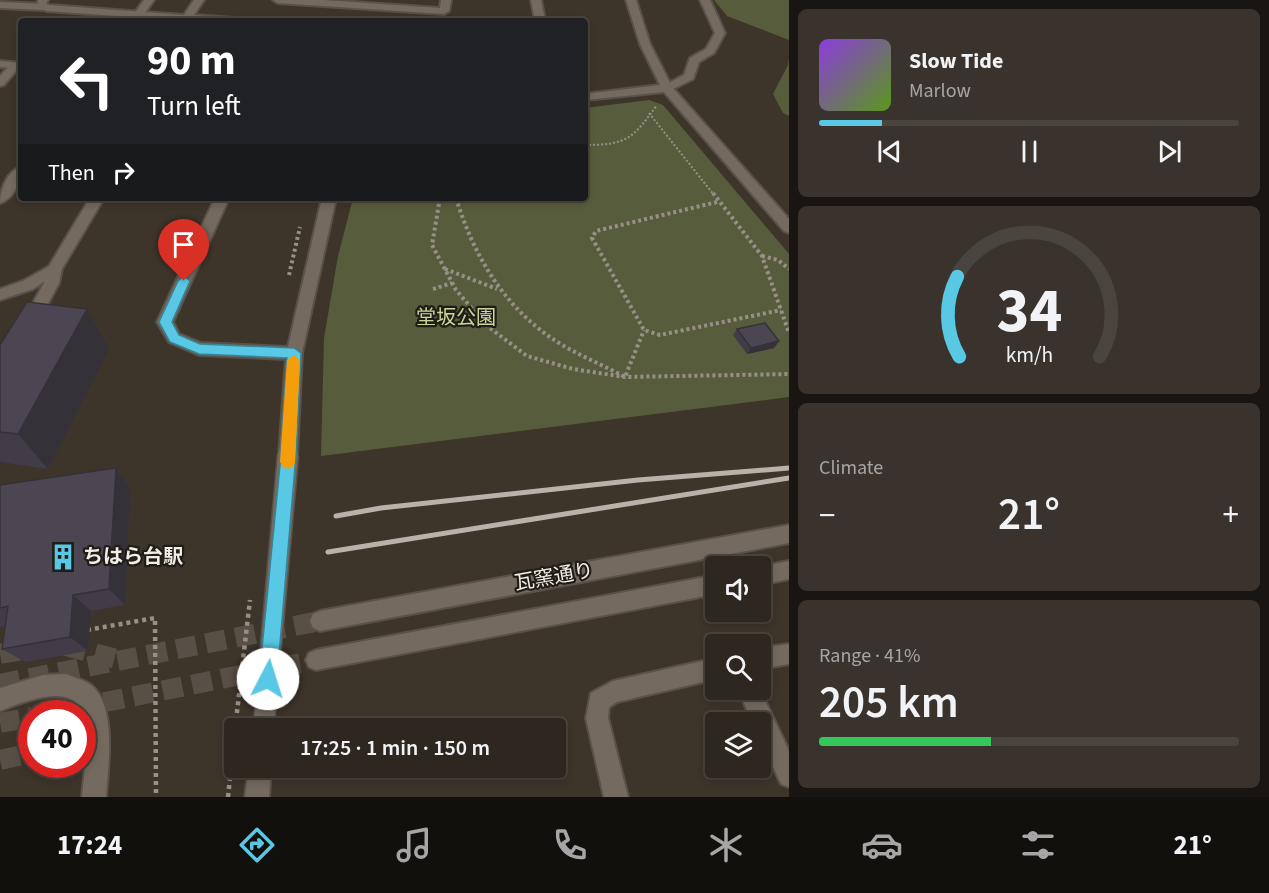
<!DOCTYPE html>
<meta charset="utf-8">
<style>
body{margin:0;font-family:"Source Sans 3","Noto Sans JP",sans-serif;background:#3a332d;color:#f1f3f6;height:100vh;display:flex;flex-direction:column;font-size:22px;white-space:nowrap}
*{box-sizing:border-box;margin:0}
p{font-size:20px;color:#a7a5a5}
.icon{flex:none;width:33px;height:33px;fill:none;stroke:currentColor;stroke-width:2;stroke-linecap:round;stroke-linejoin:round}
.map{position:relative;flex:1;overflow:hidden}
.side{display:flex;flex-direction:column;gap:9px;padding:9px;background:#191512;width:480px}
.side>*{flex:none}
.top-card{position:absolute;left:18px;top:18px;width:570px;height:183px;border-radius:6px;box-shadow:0 3px 9px #0003,0 0 0 2px #49443e;background:#202124;color:#fff;overflow:hidden}
.buttons{position:absolute;left:705px;top:556px;display:grid;gap:12px}
.buttons a{display:grid;place-items:center;width:66px;height:66px;border-radius:6px;background:#2e2720;box-shadow:0 3px 9px #0003,0 0 0 2px #49443e;font-size:30px}
.speed{position:absolute;left:18px;top:700px;display:flex;gap:12px;font-size:30px;font-weight:700;text-align:center}
.speed>*{display:grid;place-content:center;width:78px;height:78px;border-radius:50%;background:#2e2720;box-shadow:0 3px 9px #0003,0 0 0 2px #49443e;line-height:1}
.speed .limit{border:9px solid #d22;background:#fff;color:#111}
.pin{position:absolute;display:grid;place-items:center;width:51px;height:51px;color:#fff;margin:-62px -26px;border-radius:50% 50% 50% 0;rotate:-45deg;box-shadow:0 0 6px #0007}
.pin .icon{rotate:45deg}
.me{position:absolute;width:66px;margin:-33px;rotate:5deg;stroke-linejoin:round;filter:drop-shadow(0 0 4px #0008)}
.turn{display:flex;align-items:center;gap:21px;height:126px;padding:0 30px;font-size:27px}
.turn .icon{width:78px;height:78px;stroke-width:2.5}
.turn b{display:block;font-size:42px;line-height:51px}
.then{display:flex;align-items:center;height:57px;padding:0 30px;background:#0003;gap:12px;font-size:22px}
.big{font-size:45px;font-weight:600;line-height:1.1}
.side .card{flex:1;display:flex;flex-direction:column;justify-content:center;gap:9px;min-width:0;padding:0 21px;border-radius:9px;background:#3a332d}
.side .dial{align-items:center;gap:0}
.dial svg{height:156px;overflow:visible;fill:none;stroke:#49443e;stroke-width:7;stroke-linecap:round;text-anchor:middle}
.dial text{fill:#f1f3f6;stroke:none}
.song{display:flex;align-items:center;gap:18px}
.cover{width:72px;height:72px;border-radius:9px;background:linear-gradient(135deg,hsl(270 70% 55%),hsl(90 70% 35%))}
.played{height:6px;border-radius:3px;background:linear-gradient(90deg,#59c8e5 15%,#49443e 15%)}
.keys{display:flex;justify-content:space-around;direction:ltr}
.heat{display:flex;justify-content:space-between;align-items:center;font-size:33px;direction:ltr}
.charge{height:9px;border-radius:4px;background:linear-gradient(90deg,#34c759 41%,#49443e 0)}
.trip{position:absolute;left:224px;top:718px;width:342px;height:60px;border-radius:6px;background:#2e2720;box-shadow:0 3px 9px #0003,0 0 0 2px #49443e;font-weight:600;line-height:60px;text-align:center}
.menu{display:flex;height:96px;justify-content:space-around;align-items:center;background:#12100d;color:#a7a5a5}
.menu .icon{width:42px;height:42px}
.menu .current{color:#59c8e5}
.menu b{font-size:27px;color:#f1f3f6}
main{display:flex;flex:1;min-height:0}
.map>svg:first-child{display:block}
.green{fill:#575d3c}
.lines{fill:none;stroke-linecap:round;stroke-linejoin:round}
.tertiary-tunnel{stroke:#585046;stroke-width:20;stroke-dasharray:20 10;stroke-linecap:butt}
.pedestrian-casing{stroke:#59524a;stroke-width:4}
.minor-casing{stroke:#59524a;stroke-width:4}
.tertiary-casing{stroke:#59524a;stroke-width:4}
.path-far2{stroke:#989088;stroke-width:2;stroke-dasharray:2 2;stroke-linecap:butt}
.path-far1{stroke:#989088;stroke-width:4;stroke-dasharray:3 3;stroke-linecap:butt}
.path{stroke:#989088;stroke-width:4.5;stroke-dasharray:4 4;stroke-linecap:butt}
.pedestrian{fill:#746a5f;fill-rule:evenodd}
.minor{fill:#746a5f;fill-rule:evenodd}
.tertiary{fill:#746a5f;fill-rule:evenodd}
.rail{stroke:#b9b2ab;stroke-width:5}
.tertiary-bridge-casing{stroke:#59524a;stroke-width:23;stroke-linecap:butt}
.tertiary-bridge{stroke:#746a5f;stroke-width:20}
.wall{fill:#413c47}
.shaded-wall{fill:#353139}
.building{fill:#4c4652;stroke:#353139;stroke-width:1.5}
.route{fill:#59c8e5;stroke:#3a8295;stroke-width:1.5}
.slow{fill:#f59e0b}
.labels{text-anchor:middle;dominant-baseline:central;stroke-width:4.5;stroke-linejoin:round;paint-order:stroke}
.park-label{font-size:20px;fill:#cad598;stroke:#201d18}
.poi-label{font-size:20px;font-weight:bold;fill:#f3ede7;stroke:#201d18;text-anchor:start}
.street-label{font-size:20px;fill:#f3ede7;stroke:#201d18}
</style>
<main>
<div class="map">
<svg width="789" height="797" viewBox="0 0 789 797">
<rect width="100%" height="100%" fill="#3d342a"/>
<g class="green">
<polygon points="714,0 789,0 789,40 727,16"/>
<polygon points="789,57 789,116 783,113 773,94 788,65"/>
<polygon points="649,100 663,105 789,254 789,397 321,456 324,338 338,256 353,198 585,198 585,108"/>
</g>
<g class="lines">
<g class="tertiary-tunnel">
<polyline points="66,646 120,660"/>
<polyline points="0,654 29,649"/>
<polyline points="0,684 320,621"/>
<polyline points="45,714 316,660"/>
<polyline points="0,723 32,717"/>
<polyline points="0,760 32,753"/>
</g>
<g class="pedestrian-casing">
<g id="pedestrian">
<polygon points="144,0 154,0 139,21 129,21"/>
<polygon points="0,2 44,4 49,7 44,10 0,8"/>
<path d="M21 167C21 180 14 199 0 203 0 190 7 171 21 167Z"/>
</g>
</g>
<g class="minor-casing">
<g id="minor">
<polygon points="38,0 48,0 46,4 49,5 184,15 194,0 204,0 194,15 234,18 239,21 187,21 47,11 37,7"/>
<polygon points="273,0 323,0 440,8 441,0 451,0 449,11 444,14 278,3"/>
<polygon points="531,0 541,0 545,21 535,21"/>
<polygon points="700,0 710,0 725,33 714,53 699,62 693,79 671,90 663,90 663,86 684,75 690,58 706,49 715,33"/>
<polygon points="15,63 20,66 4,85 0,86 0,76 11,64"/>
<polygon points="55,263 62,268 59,283 36,326 26,326 23,322 45,281 33,289 0,300 0,289 23,281"/>
<polygon points="789,644 789,664 760,669 760,648"/>
<polygon points="716,658 716,679 617,702 609,707 608,718 628,797 604,797 586,718 591,693 613,681"/>
<path d="M66 674C73 677 81 679 88 683 118 701 108 767 106 797H82C90 718 99 670 0 711V688L43 675Z"/>
<polygon points="738,690 760,690 789,751 789,787 781,784 760,739 760,723 753,723"/>
</g>
</g>
<g class="tertiary-casing">
<g id="tertiary">
<polygon points="626,0 636,0 650,44 672,87 789,219 789,233 784,231 664,92 585,100 585,94 660,85 640,44"/>
<polygon points="0,61 21,63 21,69 0,67"/>
<polygon points="90,198 104,198 60,272 50,272 48,268"/>
<polygon points="215,198 229,198 173,322 179,334 201,343 288,347 322,198 336,198 302,353 297,455 294,460 288,463 282,460 279,455 286,359 199,355 169,342 157,322"/>
<polygon points="789,525 789,543 320,631 313,628 310,621 313,614 320,611"/>
<polygon points="789,561 789,579 760,585 759,567"/>
<polygon points="716,575 716,594 316,670 309,667 306,660 309,653 316,650"/>
<polygon points="249,768 271,768 269,797 245,797"/>
</g>
</g>
<g class="path-far2">
<polyline points="649,113 714,195"/>
<path d="M585 145C628 145 633 138 657 105"/>
</g>
<g class="path-far1">
<polyline points="713,193 762,256 789,333"/>
<polyline points="440,198 432,245 456,290 486,325 527,356 573,369 625,377 789,374"/>
<path d="M456 198C474 257 506 310 559 343 580 356 603 365 625 377L644 330"/>
<polyline points="717,202 596,231 592,238 644,330 660,335 781,310"/>
<polyline points="762,256 778,260 789,269"/>
<polyline points="445,269 497,289"/>
<polyline points="289,275 300,227"/>
<polyline points="433,289 452,283"/>
</g>
<g class="path">
<polyline points="87,630 155,618 156,797"/>
<polyline points="235,729 250,600"/>
<polyline points="228,797 234,741"/>
</g>
<use href="#pedestrian" class="pedestrian"/>
<use href="#minor" class="minor"/>
<use href="#tertiary" class="tertiary"/>
<g class="rail">
<polyline points="336,516 381,508 638,480 789,468"/>
<polyline points="328,552 789,478"/>
</g>
<g class="tertiary-bridge-casing">
<polyline id="tertiary-bridge" points="264,724 288,455"/>
</g>
<use href="#tertiary-bridge" class="tertiary-bridge"/>
</g>
<g class="wall">
<polygon points="737,329 779,341 774,348 747,354 733,335"/>
<polygon points="0,345 109,349 48,469 0,462"/>
<polygon points="0,485 130,488 125,605 91,611 88,651 25,662 2,649 5,626 0,627"/>
</g>
<g class="shaded-wall">
<polygon points="87,309 109,349 48,469 18,434"/>
<polygon points="779,341 774,348 747,354 751,348"/>
<polygon points="116,468 130,488 125,605 109,589"/>
<polygon points="73,595 91,611 88,651 70,637"/>
</g>
<g class="building">
<polygon points="27,302 87,309 18,434 0,432 0,345"/>
<polygon points="765,323 779,341 751,348 737,329"/>
<polygon points="116,468 109,589 73,595 70,637 2,649 8,606 0,608 0,485"/>
</g>
<polygon class="route" points="184,276 190,281 172,322 179,335 200,344 294,348 301,353 296,455 277,679 274,686 268,688 262,686 259,679 281,455 287,358 199,354 170,342 159,322 178,281"/>
<polygon class="slow" points="294,355 300,360 295,462 293,467 288,469 283,467 280,462 287,360"/>
<defs>
<g id="building-bare" transform="scale(2.07)"><path d="M-4-6H4V6H1V3H-1V6H-4ZM-2.5-4.3h1.7v1.8h-1.7ZM.8-4.3h1.7v1.8H.8ZM-2.5-1h1.7V.8h-1.7ZM.8-1h1.7V.8H.8Z" fill="#59c8e5" stroke="#201d18" stroke-width="2.5" paint-order="stroke"/></g>
</defs>
<g fill-rule="evenodd">
<use href="#building-bare" x="63" y="557"/>
</g>
<g class="labels">
<g class="park-label">
<text x="456" y="318">堂坂公園</text>
</g>
<g class="poi-label">
<text x="83" y="557">ちはら台駅</text>
</g>
<g class="street-label">
<text transform="translate(554 577) rotate(-10)">瓦窯通り</text>
</g>
</g>
</svg>
<div class="buttons">
<a><svg class="icon" aria-label="sound" viewBox="0 0 24 24"><path d="M4 9h4l5-4v14l-5-4H4zM17 9q2 3 0 6"/></svg></a>
<a><svg class="icon" aria-label="search" viewBox="0 0 24 24"><circle cx="10" cy="10" r="6"/><path d="M15 15l6 6"/></svg></a>
<a><svg class="icon" aria-label="layers" viewBox="0 0 24 24"><path d="M12 4l9 5-9 5-9-5zM3 14l9 5 9-5"/></svg></a>
</div>
<div class="speed"><div class="limit">40</div></div>
<div class="pin" style="left:184px;top:281px;background:#d93025"><svg class="icon" aria-label="arrive" viewBox="0 0 24 24"><path d="M6 21V4h12l-3 4 3 4H6"/></svg></div>
<svg class="me" style="left:268px;top:679px" viewBox="-20 -20 40 40"><circle r="19" fill="#fff"/><path d="M0-13L10 11 0 6-10 11z" fill="#59c8e5"/></svg>
<div class="trip">17:25 · 1 min · 150 m</div>
<div class="top-card">
<div class="turn"><svg class="icon" aria-label="left" viewBox="0 0 24 24"><path d="M17 20v-9H6M10 6l-5 5 5 5"/></svg><div><b>90 m</b>Turn left</div></div>
<div class="then">Then<svg class="icon" aria-label="right" viewBox="0 0 24 24"><path d="M7 20v-9h11M14 6l5 5-5 5"/></svg></div>
</div>
</div>
<section class="side">
<div class="card">
<div class="song"><i class="cover"></i><div><b>Slow Tide</b><p>Marlow</p></div></div>
<div class="played"></div>
<div class="keys"><svg class="icon" aria-label="previous" viewBox="0 0 24 24"><path d="M18 5L8 12l10 7zM5 5v14"/></svg><svg class="icon" aria-label="pause" viewBox="0 0 24 24"><path d="M8 5v14M16 5v14"/></svg><svg class="icon" aria-label="next" viewBox="0 0 24 24"><path d="M6 5l10 7-10 7zM19 5v14"/></svg></div>
</div>
<div class="card dial"><svg viewBox="0 0 100 80">
<path d="M14 69A42 42 0 1 1 86 69"/>
<path d="M14 69A42 42 0 0 1 13 28" stroke="#59c8e5"/>
<text x="50" y="56" font-size="32" font-weight="700">34</text>
<text x="50" y="72" font-size="11">km/h</text>
</svg></div>
<div class="card"><p>Climate</p>
<div class="heat"><a>−</a><b class="big">21°</b><a>+</a></div>
</div>
<div class="card"><p>Range · 41%</p><b class="big">205 km</b><div class="charge"></div></div>
</section>
</main>
<nav class="menu">
<b>17:24</b>
<svg class="icon current" aria-label="directions" viewBox="0 0 24 24"><path d="M12 3l9 9-9 9-9-9zM9 14v-3h6M13 9l2 2-2 2"/></svg>
<svg class="icon" aria-label="music" viewBox="0 0 24 24"><path d="M9 18V5l10-2v13"/><circle cx="6" cy="18" r="3"/><circle cx="16" cy="16" r="3"/></svg>
<svg class="icon" aria-label="phone" viewBox="0 0 24 24"><path d="M5 4h4l2 5-3 2q2 4 5 5l2-3 5 2v4C11 20 4 13 5 4z"/></svg>
<svg class="icon" aria-label="climate" viewBox="0 0 24 24"><path d="M12 3v18M4 7l16 10M4 17L20 7"/></svg>
<svg class="icon" aria-label="car" viewBox="0 0 24 24"><path d="M5 17H2v-5l4-1 3-4h7l3 4 3 1v5h-3M9 17h6M6 11h13"/><circle cx="7" cy="17" r="2"/><circle cx="17" cy="17" r="2"/></svg>
<svg class="icon" aria-label="filters" viewBox="0 0 24 24"><path d="M4 7h16M4 17h16"/><circle cx="9" cy="7" r="2"/><circle cx="15" cy="17" r="2"/></svg>
<b>21°</b>
</nav>
